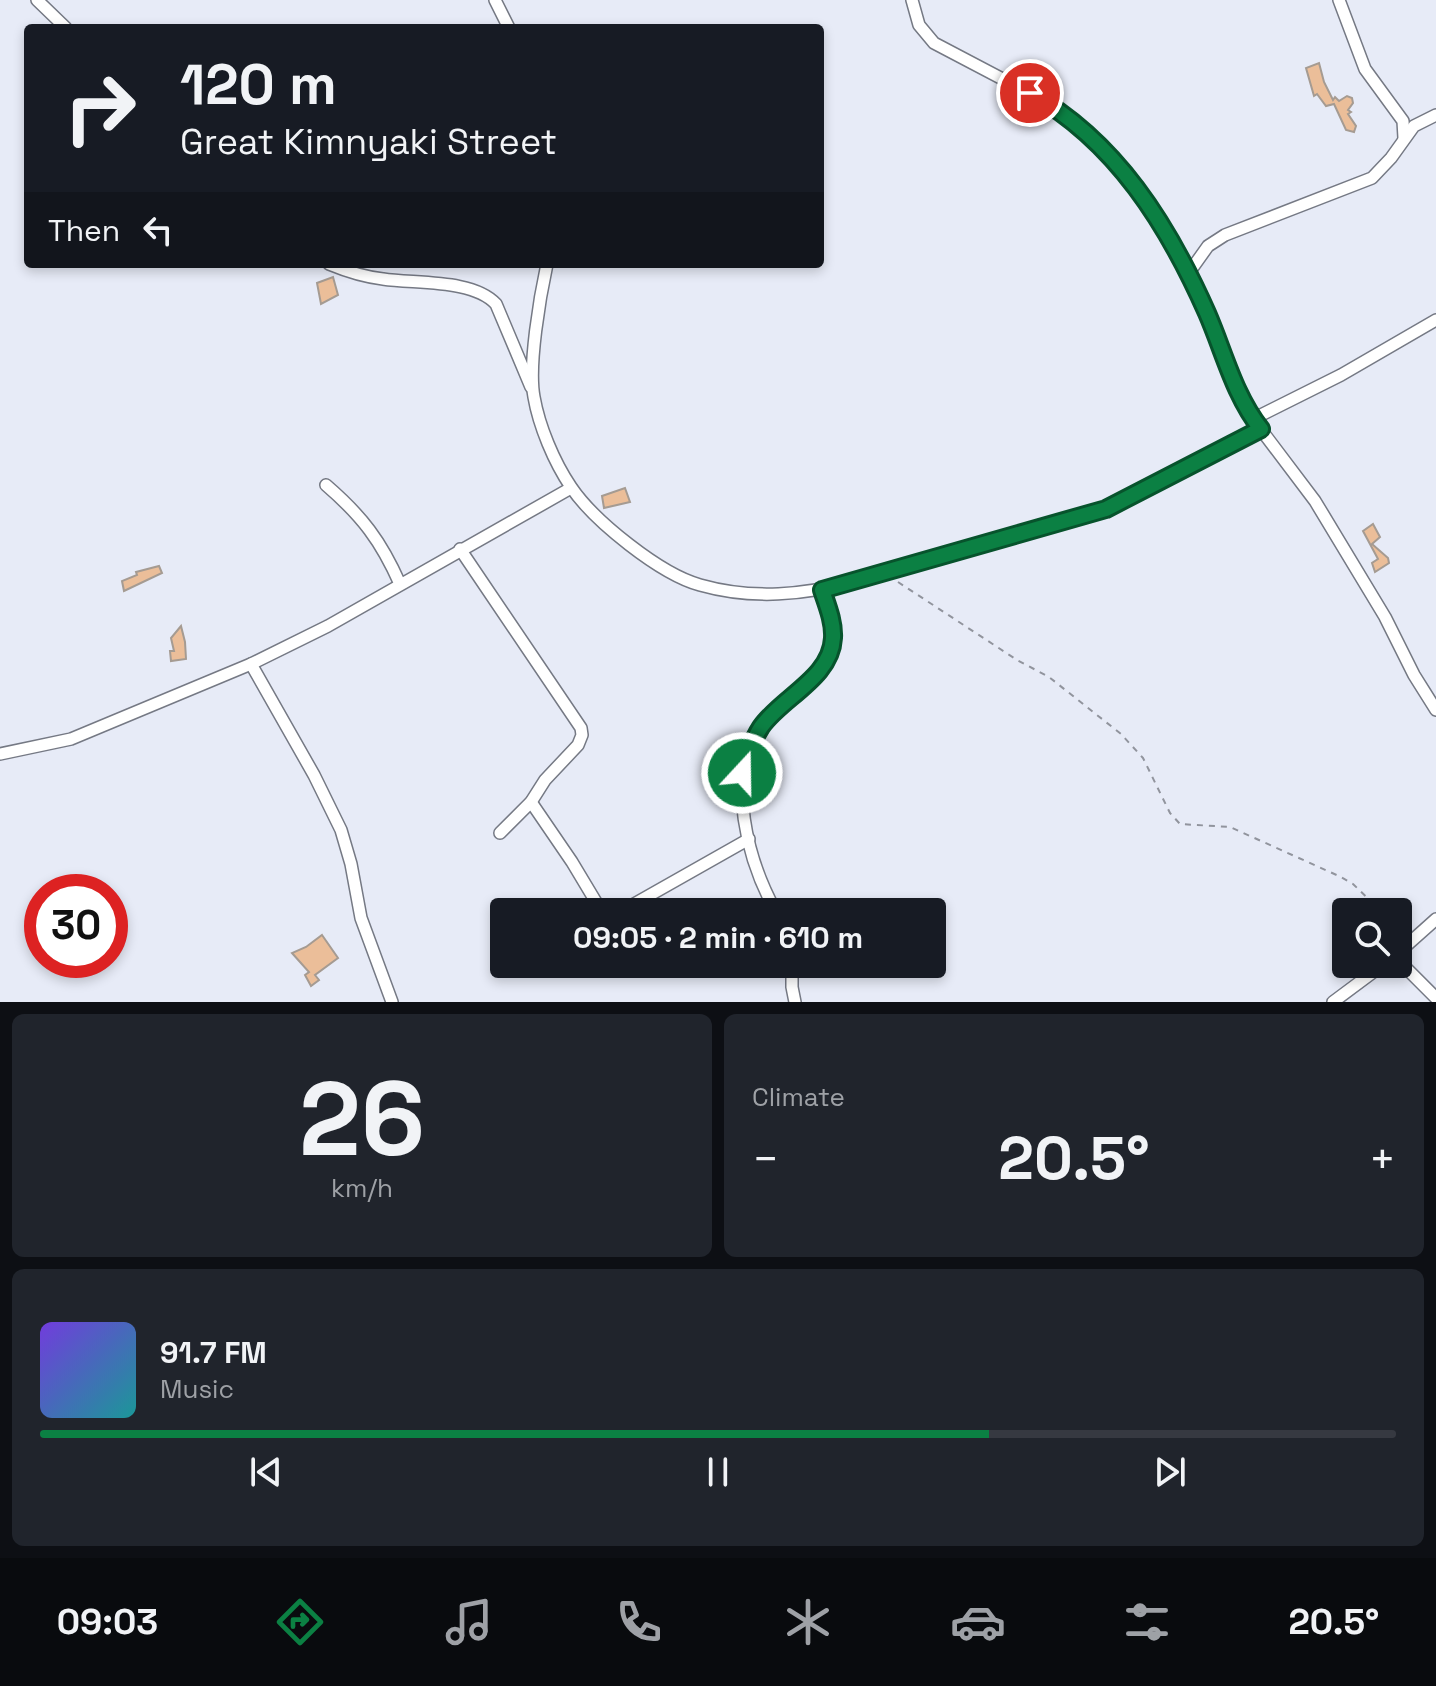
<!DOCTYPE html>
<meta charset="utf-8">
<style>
body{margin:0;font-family:"Space Grotesk",sans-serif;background:#20242c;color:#f1f3f6;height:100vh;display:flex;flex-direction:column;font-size:30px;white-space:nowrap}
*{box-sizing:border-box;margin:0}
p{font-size:26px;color:#9ea1a6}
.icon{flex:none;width:44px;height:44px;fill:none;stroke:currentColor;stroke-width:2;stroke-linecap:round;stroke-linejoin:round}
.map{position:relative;height:1002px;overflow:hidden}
.drawer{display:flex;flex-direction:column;gap:12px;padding:12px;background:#0d0f14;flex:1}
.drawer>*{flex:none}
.guide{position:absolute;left:24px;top:24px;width:800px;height:244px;border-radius:8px;box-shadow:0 4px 12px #0003;background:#171b24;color:#f1f3f6;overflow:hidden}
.fabs{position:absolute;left:1332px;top:898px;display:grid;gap:16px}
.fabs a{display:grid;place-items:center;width:80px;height:80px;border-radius:8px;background:#171b24;box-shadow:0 4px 12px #0003;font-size:40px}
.speed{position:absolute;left:24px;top:874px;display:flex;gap:16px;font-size:40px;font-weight:700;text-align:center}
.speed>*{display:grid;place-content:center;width:104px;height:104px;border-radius:50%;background:#171b24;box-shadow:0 4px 12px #0003;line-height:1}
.speed .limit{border:12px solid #d22;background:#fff;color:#111}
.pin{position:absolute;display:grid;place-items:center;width:68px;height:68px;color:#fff;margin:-34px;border:4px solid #fff;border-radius:50%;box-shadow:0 2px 8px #0007}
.me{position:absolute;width:88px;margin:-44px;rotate:21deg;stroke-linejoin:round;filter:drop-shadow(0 0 6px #0008)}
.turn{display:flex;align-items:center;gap:28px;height:168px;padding:0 24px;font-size:36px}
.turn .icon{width:104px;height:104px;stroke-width:2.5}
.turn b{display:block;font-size:56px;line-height:68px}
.then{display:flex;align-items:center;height:76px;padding:0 24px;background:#0003;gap:16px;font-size:30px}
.big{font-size:60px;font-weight:800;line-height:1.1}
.drawer .tile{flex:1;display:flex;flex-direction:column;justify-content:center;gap:12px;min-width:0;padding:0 28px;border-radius:12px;background:#20242c}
.drawer .dial{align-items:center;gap:0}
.dial b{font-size:104px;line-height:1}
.song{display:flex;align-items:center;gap:24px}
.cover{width:96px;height:96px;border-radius:12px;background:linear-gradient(135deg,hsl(260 70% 55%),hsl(180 70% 35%))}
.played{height:8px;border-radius:4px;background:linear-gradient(90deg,#0b8043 70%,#363941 70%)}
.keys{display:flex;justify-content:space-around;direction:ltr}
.heat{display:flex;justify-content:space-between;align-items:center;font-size:44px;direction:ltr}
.drawer .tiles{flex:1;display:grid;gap:12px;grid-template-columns:1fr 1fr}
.tile:last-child{grid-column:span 2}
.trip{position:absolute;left:490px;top:898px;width:456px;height:80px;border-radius:8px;background:#171b24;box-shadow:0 4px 12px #0003;font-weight:800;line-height:80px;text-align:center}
.dock{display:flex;height:128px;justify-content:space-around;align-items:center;background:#090b0e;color:#9ea1a6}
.dock .icon{width:56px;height:56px}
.dock .on{color:#0b8043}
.dock b{font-size:36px;color:#f1f3f6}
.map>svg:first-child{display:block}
.building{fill:#ebbe99;stroke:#a59b92;stroke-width:2}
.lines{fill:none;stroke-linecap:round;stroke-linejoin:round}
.street-casing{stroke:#757984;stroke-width:14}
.path{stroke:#91949d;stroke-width:2;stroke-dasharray:6 6;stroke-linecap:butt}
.street{stroke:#fff;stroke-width:11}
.route-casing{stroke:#07532c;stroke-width:20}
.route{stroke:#0b8043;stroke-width:14}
</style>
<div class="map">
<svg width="1436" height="1002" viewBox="0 0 1436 1002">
<rect width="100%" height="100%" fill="#e7ebf7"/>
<g class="building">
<polygon points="1319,63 1324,82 1333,100 1335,97 1339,101 1347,96 1352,98 1353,103 1348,110 1351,112 1348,114 1356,126 1354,132 1346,130 1334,104 1326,106 1317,94 1314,96 1306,68"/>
<polygon points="333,277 338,295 321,304 317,283"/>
<polygon points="625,488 630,502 604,508 602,496"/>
<polygon points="1373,524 1380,537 1372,544 1388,558 1389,563 1375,572 1372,563 1378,559 1363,531"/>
<polygon points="159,566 162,573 124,591 122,581 137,575 136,572"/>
<polygon points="181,626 185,642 186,659 171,661 170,651 174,651 171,638"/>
<polygon points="322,935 338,958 315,975 319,980 311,986 305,975 309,972 292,953 306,947"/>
</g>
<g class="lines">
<g class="street-casing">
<g id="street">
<polyline points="37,0 66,28"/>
<polyline points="495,0 509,28"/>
<polyline points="912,0 919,25 934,43 1054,106 1083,128 1119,165 1146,200 1169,238 1207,313 1232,376 1253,419 1315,501 1385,617 1414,675 1436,710"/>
<polyline points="1339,0 1365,69 1403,121 1404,138"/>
<path d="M329 264C346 271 365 277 383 279 416 284 473 279 496 304L531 387"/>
<path d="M547 264C540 296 528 366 534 397 539 426 554 462 571 487 594 521 660 574 700 585 753 600 804 595 856 581L1106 509 1261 429"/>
<polyline points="1188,274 1208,246 1225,235 1372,178 1391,158 1414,126 1436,115"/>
<polyline points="1253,419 1341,375 1436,320"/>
<path d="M326 485C362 516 381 541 400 584"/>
<polyline points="460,549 581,728 582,735 578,745 545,780 531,802 500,833"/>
<polyline points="251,664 314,775 341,830 351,864 361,918 392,1002"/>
<polyline points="0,754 71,739 251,664 328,626 571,488"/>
<polyline points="531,802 572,862 602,912"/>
<polyline points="620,912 749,839"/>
<path d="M776 912C748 861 724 777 762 726 780 702 818 682 830 656 839 634 828 611 822 590"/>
<polyline points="1398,953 1436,919"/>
<polyline points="1398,960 1436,998"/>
<polyline points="792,964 792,987 795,1002"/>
<polyline points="1333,1002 1384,964"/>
</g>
</g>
<polyline class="path" points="898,582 1017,660 1049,677 1121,734 1143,758 1170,813 1180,824 1230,827 1341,877 1353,884 1382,912"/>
<use href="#street" class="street"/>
</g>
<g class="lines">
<g class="route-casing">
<path id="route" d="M742 773C747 757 752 741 761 727 782 697 831 678 833 638 834 622 827 605 822 590L1106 509 1261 429C1234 395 1224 352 1207 313 1168 225 1116 141 1030 93"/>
</g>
<use href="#route" class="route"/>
</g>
</svg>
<div class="fabs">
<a><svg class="icon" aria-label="search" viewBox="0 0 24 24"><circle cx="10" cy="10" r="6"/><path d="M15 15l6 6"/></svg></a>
</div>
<div class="speed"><div class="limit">30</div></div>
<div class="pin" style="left:1030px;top:93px;background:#d93025"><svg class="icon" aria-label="arrive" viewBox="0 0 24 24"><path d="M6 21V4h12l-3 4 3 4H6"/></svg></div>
<svg class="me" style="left:742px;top:773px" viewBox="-20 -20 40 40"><circle r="17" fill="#0b8043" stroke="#fff" stroke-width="3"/><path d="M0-11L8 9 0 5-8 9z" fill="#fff"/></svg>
<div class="trip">09:05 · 2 min · 610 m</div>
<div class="guide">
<div class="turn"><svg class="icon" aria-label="right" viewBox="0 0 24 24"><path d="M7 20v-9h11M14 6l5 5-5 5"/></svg><div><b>120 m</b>Great Kimnyaki Street</div></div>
<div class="then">Then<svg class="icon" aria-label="left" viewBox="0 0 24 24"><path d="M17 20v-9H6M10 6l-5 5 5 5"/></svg></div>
</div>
</div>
<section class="drawer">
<div class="tiles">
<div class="tile dial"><b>26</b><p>km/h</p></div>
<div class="tile"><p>Climate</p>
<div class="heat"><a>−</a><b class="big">20.5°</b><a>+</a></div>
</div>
<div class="tile">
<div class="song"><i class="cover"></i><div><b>91.7 FM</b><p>Music</p></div></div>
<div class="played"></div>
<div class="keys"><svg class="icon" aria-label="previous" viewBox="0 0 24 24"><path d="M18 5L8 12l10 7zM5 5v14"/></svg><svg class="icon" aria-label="pause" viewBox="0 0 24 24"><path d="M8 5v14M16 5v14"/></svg><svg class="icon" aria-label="next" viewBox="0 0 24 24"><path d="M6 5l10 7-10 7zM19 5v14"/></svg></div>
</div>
</div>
</section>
<nav class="dock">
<b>09:03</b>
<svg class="icon on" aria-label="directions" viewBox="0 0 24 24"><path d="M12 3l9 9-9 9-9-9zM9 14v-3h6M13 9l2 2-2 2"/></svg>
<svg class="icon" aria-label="music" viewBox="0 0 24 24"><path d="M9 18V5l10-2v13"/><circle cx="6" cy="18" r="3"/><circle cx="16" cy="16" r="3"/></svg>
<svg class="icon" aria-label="phone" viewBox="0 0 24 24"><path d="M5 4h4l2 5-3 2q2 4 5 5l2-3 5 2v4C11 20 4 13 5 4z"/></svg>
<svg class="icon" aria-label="climate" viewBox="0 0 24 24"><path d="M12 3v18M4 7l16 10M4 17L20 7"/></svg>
<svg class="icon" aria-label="car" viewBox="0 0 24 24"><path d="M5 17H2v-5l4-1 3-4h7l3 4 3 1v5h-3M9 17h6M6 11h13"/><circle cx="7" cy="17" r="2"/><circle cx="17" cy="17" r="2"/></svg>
<svg class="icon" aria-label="filters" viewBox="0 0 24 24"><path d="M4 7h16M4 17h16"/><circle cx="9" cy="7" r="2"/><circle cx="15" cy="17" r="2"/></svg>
<b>20.5°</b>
</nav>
